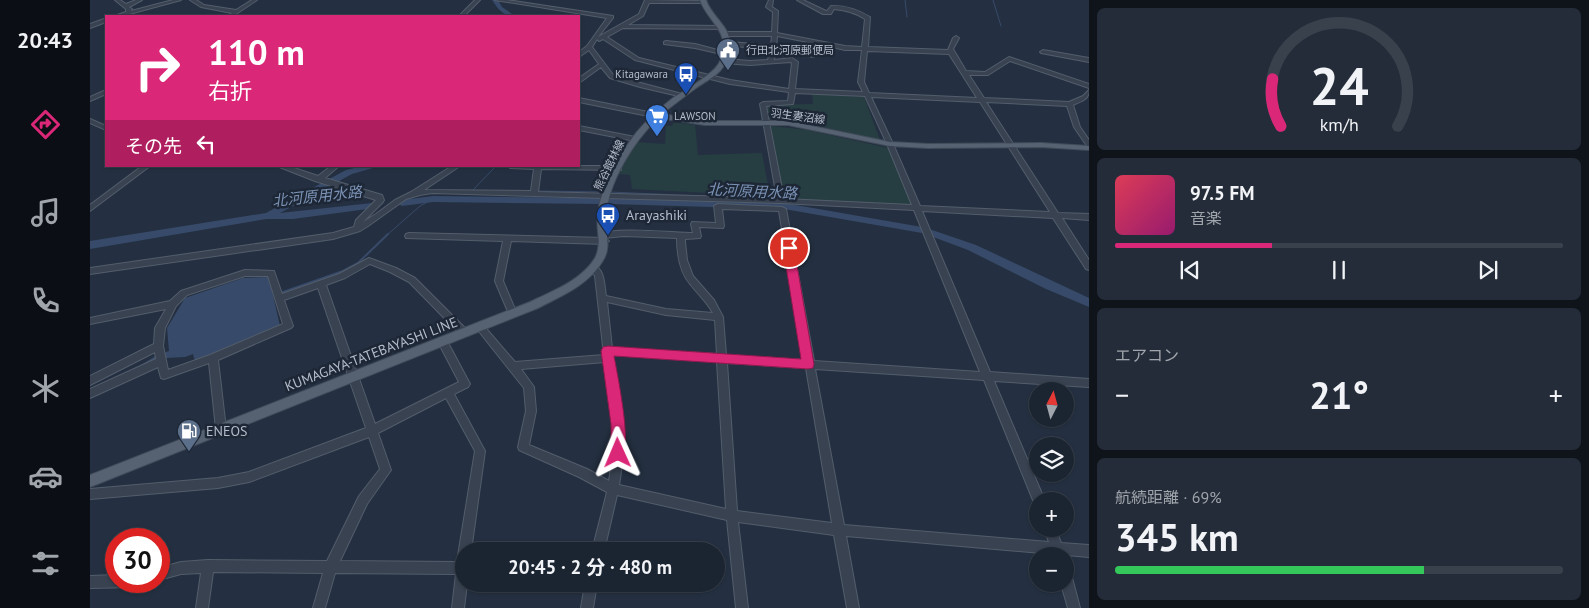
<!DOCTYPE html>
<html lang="ja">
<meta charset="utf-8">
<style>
body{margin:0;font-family:"PT Sans","Noto Sans JP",sans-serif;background:#242c39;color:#f1f3f6;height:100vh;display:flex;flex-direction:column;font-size:19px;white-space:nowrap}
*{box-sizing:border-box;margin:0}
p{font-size:16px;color:#a0a4ab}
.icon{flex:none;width:28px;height:28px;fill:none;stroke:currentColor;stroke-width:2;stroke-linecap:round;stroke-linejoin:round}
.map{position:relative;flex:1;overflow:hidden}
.panel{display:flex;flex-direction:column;gap:8px;padding:8px;background:#0f141b;width:500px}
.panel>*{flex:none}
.hud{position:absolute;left:15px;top:15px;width:475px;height:152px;border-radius:0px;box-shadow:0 1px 4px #0004,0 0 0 1px #39414d;background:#db2777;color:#fff;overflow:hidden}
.needle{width:32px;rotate:6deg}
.fabs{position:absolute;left:939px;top:382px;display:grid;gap:10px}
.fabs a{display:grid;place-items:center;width:45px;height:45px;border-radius:50%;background:#1b2431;box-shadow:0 1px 4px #0004,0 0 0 1px #39414d;font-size:25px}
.speed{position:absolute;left:15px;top:528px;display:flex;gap:10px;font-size:25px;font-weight:700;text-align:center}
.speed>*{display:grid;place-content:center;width:65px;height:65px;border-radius:50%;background:#1b2431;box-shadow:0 1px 4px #0004,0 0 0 1px #39414d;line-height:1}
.speed .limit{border:8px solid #d22;background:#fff;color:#111}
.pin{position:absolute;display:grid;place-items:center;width:42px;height:42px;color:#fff;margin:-21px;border:2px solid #fff;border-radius:50%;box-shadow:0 1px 5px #0007}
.me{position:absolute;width:55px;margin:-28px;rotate:359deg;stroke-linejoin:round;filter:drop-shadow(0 0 4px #0008)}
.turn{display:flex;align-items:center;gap:18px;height:105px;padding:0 20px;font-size:22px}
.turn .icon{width:65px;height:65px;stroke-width:2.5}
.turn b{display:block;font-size:35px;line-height:42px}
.then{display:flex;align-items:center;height:48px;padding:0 20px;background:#0003;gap:10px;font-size:19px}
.big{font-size:38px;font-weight:700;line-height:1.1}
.panel .card{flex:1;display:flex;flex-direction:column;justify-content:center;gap:8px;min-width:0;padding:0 18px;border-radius:8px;background:#242c39}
.panel .dial{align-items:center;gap:0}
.dial svg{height:130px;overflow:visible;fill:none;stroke:#39414d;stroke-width:7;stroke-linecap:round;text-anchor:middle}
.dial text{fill:#f1f3f6;stroke:none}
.song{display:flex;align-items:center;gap:15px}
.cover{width:60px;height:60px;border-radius:8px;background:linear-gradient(135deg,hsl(350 70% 55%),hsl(320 70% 35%))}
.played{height:5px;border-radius:2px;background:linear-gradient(90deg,#db2777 35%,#39414d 35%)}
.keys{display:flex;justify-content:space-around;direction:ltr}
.heat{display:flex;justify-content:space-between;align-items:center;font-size:28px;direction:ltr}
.charge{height:8px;border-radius:4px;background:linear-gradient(90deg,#34c759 69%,#39414d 0)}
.trip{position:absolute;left:365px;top:542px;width:270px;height:50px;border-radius:25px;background:#1b2431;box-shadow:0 1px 4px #0004,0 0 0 1px #39414d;font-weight:700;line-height:50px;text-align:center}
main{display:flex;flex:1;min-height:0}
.tab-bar{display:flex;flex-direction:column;width:90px;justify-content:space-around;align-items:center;background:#0b0e14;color:#a0a4ab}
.tab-bar .icon{width:35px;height:35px}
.tab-bar .current{color:#db2777}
.tab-bar b{font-size:22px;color:#f1f3f6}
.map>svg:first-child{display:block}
.green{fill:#263e42}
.water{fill:#374a69}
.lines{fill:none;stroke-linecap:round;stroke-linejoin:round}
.stream-far1{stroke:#374a69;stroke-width:1}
.stream{stroke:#374a69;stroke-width:2}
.river{fill:#374a69;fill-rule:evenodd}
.minor-casing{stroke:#535d6b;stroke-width:2}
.major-casing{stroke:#414b5a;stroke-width:2}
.minor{fill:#384251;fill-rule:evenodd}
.major{fill:#566171;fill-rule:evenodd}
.route{fill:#db2777;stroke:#8e194d}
.labels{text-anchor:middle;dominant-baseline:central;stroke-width:5;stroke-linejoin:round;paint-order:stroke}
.far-poi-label{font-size:11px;fill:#b4bdcb;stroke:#1d2736;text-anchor:start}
.far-street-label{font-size:11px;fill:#b4bdcb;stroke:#1d2736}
.poi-label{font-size:14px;fill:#b4bdcb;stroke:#1d2736;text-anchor:start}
.street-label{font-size:14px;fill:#b4bdcb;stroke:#1d2736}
.water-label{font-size:15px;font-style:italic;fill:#7b92b4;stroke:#1d2736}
</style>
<main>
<nav class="tab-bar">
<b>20:43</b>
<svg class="icon current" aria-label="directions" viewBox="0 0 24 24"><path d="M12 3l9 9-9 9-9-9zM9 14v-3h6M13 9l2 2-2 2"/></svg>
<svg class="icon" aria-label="music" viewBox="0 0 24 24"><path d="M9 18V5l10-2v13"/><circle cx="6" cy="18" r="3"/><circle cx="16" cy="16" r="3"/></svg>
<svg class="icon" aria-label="phone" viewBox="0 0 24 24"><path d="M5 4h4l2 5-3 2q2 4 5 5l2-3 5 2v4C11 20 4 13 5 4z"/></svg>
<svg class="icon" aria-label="climate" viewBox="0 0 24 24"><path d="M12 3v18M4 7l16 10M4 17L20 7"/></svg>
<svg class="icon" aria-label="car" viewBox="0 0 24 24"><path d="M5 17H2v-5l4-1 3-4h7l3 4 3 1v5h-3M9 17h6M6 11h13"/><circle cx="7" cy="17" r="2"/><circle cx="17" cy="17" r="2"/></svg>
<svg class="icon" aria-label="filters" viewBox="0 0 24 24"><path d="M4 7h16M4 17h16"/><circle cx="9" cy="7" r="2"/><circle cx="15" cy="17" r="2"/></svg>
</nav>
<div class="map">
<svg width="999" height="608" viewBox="0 0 999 608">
<rect width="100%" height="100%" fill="#243041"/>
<g class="green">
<polygon points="722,94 774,97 790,140 706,121 674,119 670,105 723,104"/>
<polygon points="584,122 605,125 608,155 672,153 680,196 542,189 540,175 529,174 545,142 575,144 576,126 582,126"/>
<polygon points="681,126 717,130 798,148 824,206 694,199"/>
</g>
<polygon class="water" points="179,277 190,326 105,361 103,354 95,357 76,358 43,370 67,355 79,351 77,328 95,298 153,278"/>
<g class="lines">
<g class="stream-far1">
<polyline points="815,0 817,17"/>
<polyline points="903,0 911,26"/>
<polyline points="382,191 406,166"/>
<polyline points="412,191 442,191"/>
<polyline points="447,191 514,192"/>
<polyline points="519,192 637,197"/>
<polyline points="297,235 330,206 343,199"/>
</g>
<polyline class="stream" points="193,292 253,271 268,263 298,234"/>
<g class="river">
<path d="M402 0H408L412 7 425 16C414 17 408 9 402 0Z"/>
<polygon points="272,166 290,166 262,174 190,213 282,203 285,204 287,206 285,208 203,219 176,219 0,249 0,241 176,213 256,170"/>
<polygon points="343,196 511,198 516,201 520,198 694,203 832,227 837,230 832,233 694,209 520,204 516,201 511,204 343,202 312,206 307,203 312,200"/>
<polygon points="842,230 886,245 999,298 999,307 956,289 878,250 838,235 837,233"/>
</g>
<g class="minor-casing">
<g id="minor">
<polygon points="25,0 30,0 36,4 46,0 52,0 39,7 42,9 41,11 83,0 91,0 32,16 24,16 36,12 36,9"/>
<polygon points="100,0 106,0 114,5 146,10 162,0 167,0 143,16 139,15 142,13 111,7"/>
<polygon points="385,0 390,0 374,16 369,16"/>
<path d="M405 0H417L523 16V18L508 37 549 14 555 0 615 1V2L613 3H559L553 16 538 25 632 26 634 27V29L533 28 517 37 549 58 640 80 699 89 702 63 701 62 660 65 634 63 631 61 634 59 660 61 678 60 680 48 637 46 634 44 637 42 681 45 682 36H635L632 34 635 32H682L683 12 676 7 679 0H683L682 7 688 11 687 33 755 46 772 47 775 19C766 13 756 10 744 9L741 14H733L707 0H713L736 11H737L741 6C755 5 768 10 780 17L778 47 858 50 863 38 866 36 869 38 863 49 876 71 895 72 919 57 999 84V88L920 61 898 75H879L894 98 979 102 993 96 999 90C999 100 991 101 983 105L990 127 999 140V147L997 146 984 127 977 106 896 102 968 213 999 214V220L972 218 999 260V270L996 269 963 218 832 211 900 372 999 379V387L904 381 955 501H948V506L945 505 894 380 725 369 754 525 959 542 954 529H966L971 543 999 545V557L976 555 975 558V556H964L963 554 756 536 769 608H757L744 535 648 522 658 608H646L637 520 527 495 514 551H502L517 492 489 477 429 450 428 447 436 411 434 388 387 329 385 327 387 325H393L425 362 514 355 505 276 499 267 503 264C515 270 514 284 516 296L576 309 623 313C617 302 608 294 600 284 590 272 587 255 587 238L534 236 514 238 510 235C521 226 585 233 603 233L601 224 602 222 626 223 624 206 628 204 692 207 696 209 724 361 890 372 824 210 691 203 342 193 330 195 316 199 278 226 270 231 243 239 0 274V268L243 233 264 227 266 220 286 200 225 181 187 166H198L228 176 241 166H249L235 178 292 195 294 200 293 202 273 222 286 214 305 200 321 192 362 166H370L334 190 441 191 444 169 420 168 417 166H531V170L451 169 448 192 687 198 670 104 673 102 698 101 699 92 640 84 545 60 513 39 509 41 507 39 502 47 524 76 596 95 593 97 550 87 520 78 511 67 489 83V78L509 64 499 50 489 57V52L497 46 517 18ZM687 36 723 43 722 53 686 49ZM729 44 755 50H772L768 82 773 92 705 89 708 62 702 58 684 60 685 52 724 57 727 55ZM777 51 859 54 887 98 779 93 774 82ZM705 93 775 96 797 144 822 205 694 199 676 106 703 104ZM781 97 890 102 960 212 830 206 803 144ZM632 209 689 211 714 360 636 355 633 317 624 300 603 276 597 260 595 242V239L610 238 611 236 609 227 633 228 634 226ZM517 302 576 315 625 320 627 354 522 348ZM523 355 627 362 636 509 529 485C537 441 531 399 523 355ZM515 362C521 402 526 441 519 481L497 469 439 445 446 411 444 387 431 369ZM637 363 716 368 742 523 647 511Z"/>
<polygon points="14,19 16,19 16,22 0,28 0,24"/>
<polygon points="576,41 605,44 639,53 636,55 605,48 574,44 574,42"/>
<polygon points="953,50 999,58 999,62 951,53 950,52"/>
<polygon points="16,90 16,94 0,101 0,97"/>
<polygon points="489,98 568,114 571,116 568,118 489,102"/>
<polygon points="0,119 16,126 16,130 0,123"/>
<polygon points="489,126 545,137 548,139 545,141 489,130"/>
<polygon points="52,166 60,166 0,211 0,205"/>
<polygon points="319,233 515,238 519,241 515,244 421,241 413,281 427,314 426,316 420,316 419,314 405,281 413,241 316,238 315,236 316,234"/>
<path d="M279 258 306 268 325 278 380 333 378 336H372L319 282 300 272 280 264 255 278 236 285 285 424 369 382 348 342 350 339H356L380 384 378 387 364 394 395 451 381 551H374V584H377L374 608H362L366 574 245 573 235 608H223L233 573 123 572 118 608H106L111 573 91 574 69 580V568L91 562 118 560 237 561 269 496 290 469 279 437 159 482 128 488 0 499V489L128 478 159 472 276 428 228 288 194 300 203 326 201 328 128 360 136 429 135 432 131 434 127 432 126 429 119 363 74 379 71 378 68 367 0 398V389L66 359 65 352 0 385V376L64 344 65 328 76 309 0 324V318L80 301 91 291 155 270 184 271 192 294 249 274ZM155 276H178L193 324 120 355 78 370 73 346 75 328 86 306 97 295ZM356 398 385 451 367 562 250 561 277 504 301 470 288 433Z"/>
<polygon points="975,568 979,570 981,574 990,608 978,608 971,584 975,584"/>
<polygon points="26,575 26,581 50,581 48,585 44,587 0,588 0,576"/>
<polygon points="495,584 507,584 503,608 491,608"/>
</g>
</g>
<g class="major-casing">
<path id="major" d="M610 0H616C621 14 631 20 637 32 640 38 641 45 639 52 634 74 623 76 606 88 595 96 583 105 572 114L615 121H698L800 142 838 144 951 143 999 146V150L951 147 838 148 800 146 698 125H615L568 118C544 141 517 183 516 218 515 234 522 248 512 262 498 285 471 296 448 308L0 487V475L440 302C463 291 492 280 505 258 513 244 505 227 508 213 511 189 524 164 538 144 550 126 566 111 583 98 595 90 626 73 630 61 642 31 619 24 610 0Z"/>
</g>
<use href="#minor" class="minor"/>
<use href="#major" class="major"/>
</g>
<path class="route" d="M699 244 704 248 724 364 723 368 718 369 524 356C528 378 541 440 533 458L528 460 523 458 521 453V424L511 351 513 347 518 346 711 359 693 248Z"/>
<defs>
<g id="civic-pin" transform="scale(1.25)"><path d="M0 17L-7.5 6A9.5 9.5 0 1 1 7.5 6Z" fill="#5c6f8a" stroke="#1d2736"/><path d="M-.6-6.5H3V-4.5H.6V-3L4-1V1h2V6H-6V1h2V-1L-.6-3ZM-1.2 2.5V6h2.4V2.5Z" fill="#fff"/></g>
<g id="bus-pin" transform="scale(1.25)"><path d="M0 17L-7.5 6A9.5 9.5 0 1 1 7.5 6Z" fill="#1a4fb4" stroke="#1d2736"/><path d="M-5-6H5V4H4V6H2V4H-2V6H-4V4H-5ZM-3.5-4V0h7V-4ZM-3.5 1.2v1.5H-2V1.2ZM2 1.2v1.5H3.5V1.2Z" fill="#fff"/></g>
<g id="supermarket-pin" transform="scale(1.25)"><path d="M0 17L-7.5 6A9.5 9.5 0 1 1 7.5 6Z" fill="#3f7fe0" stroke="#1d2736"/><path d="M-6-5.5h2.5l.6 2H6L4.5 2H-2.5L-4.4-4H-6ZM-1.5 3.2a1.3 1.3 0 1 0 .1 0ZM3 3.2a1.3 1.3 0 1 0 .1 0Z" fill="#fff"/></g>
<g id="fuel-pin" transform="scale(1.25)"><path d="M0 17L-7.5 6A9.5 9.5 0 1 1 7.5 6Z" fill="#5c6f8a" stroke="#1d2736"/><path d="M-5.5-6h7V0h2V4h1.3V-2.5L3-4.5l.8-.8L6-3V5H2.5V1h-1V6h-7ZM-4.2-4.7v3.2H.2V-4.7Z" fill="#fff"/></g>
</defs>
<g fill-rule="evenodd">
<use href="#civic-pin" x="638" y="50"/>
<use href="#bus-pin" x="596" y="74"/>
<use href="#supermarket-pin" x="567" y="116"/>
<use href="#bus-pin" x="518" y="215"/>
<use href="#fuel-pin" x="99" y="431"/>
</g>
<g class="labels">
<g class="far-poi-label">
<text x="656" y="50">行田北河原郵便局</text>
<text x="578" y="74" text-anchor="end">Kitagawara</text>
<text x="584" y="116">LAWSON</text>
</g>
<g class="far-street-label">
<text transform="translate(708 116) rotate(8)">羽生妻沼線</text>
<text transform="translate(519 165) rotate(-64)">熊谷館林線</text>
</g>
<g class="poi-label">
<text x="536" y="215">Arayashiki</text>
<text x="116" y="431">ENEOS</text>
</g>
<g class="street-label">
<text transform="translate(281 354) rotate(-21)">KUMAGAYA-TATEBAYASHI LINE</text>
</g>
<g class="water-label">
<text transform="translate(662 191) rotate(3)">北河原用水路</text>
<text transform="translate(227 196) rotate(-6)">北河原用水路</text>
</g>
</g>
</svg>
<div class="fabs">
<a><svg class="needle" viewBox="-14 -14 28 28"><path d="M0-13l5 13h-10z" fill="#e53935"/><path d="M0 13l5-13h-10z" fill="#a0a4ab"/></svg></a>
<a><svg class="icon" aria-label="layers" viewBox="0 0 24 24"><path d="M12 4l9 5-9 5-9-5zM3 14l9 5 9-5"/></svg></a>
<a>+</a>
<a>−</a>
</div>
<div class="speed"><div class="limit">30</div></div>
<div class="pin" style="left:699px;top:248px;background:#d93025"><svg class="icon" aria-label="arrive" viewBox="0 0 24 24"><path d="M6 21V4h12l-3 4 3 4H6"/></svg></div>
<svg class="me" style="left:528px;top:453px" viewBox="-20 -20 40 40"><path d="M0-17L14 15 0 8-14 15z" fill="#db2777" stroke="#fff" stroke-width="4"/></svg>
<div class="trip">20:45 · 2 分 · 480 m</div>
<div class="hud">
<div class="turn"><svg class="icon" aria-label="right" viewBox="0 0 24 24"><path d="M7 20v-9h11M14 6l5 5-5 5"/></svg><div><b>110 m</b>右折</div></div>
<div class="then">その先<svg class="icon" aria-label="left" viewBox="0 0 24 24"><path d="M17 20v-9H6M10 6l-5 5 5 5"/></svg></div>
</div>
</div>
<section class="panel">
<div class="card dial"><svg viewBox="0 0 100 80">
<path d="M14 69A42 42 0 1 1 86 69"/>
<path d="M14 69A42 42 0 0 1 9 40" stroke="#db2777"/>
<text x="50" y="56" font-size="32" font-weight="700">24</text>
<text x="50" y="72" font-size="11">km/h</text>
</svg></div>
<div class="card">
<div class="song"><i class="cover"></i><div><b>97.5 FM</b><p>音楽</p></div></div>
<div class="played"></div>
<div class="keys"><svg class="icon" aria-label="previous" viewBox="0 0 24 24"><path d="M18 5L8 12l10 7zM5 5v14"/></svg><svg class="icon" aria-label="pause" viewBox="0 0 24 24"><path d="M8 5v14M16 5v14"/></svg><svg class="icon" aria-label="next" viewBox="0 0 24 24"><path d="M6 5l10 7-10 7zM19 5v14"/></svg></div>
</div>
<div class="card"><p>エアコン</p>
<div class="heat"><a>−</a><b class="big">21°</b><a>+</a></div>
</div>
<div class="card"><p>航続距離 · 69%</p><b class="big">345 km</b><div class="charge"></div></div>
</section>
</main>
